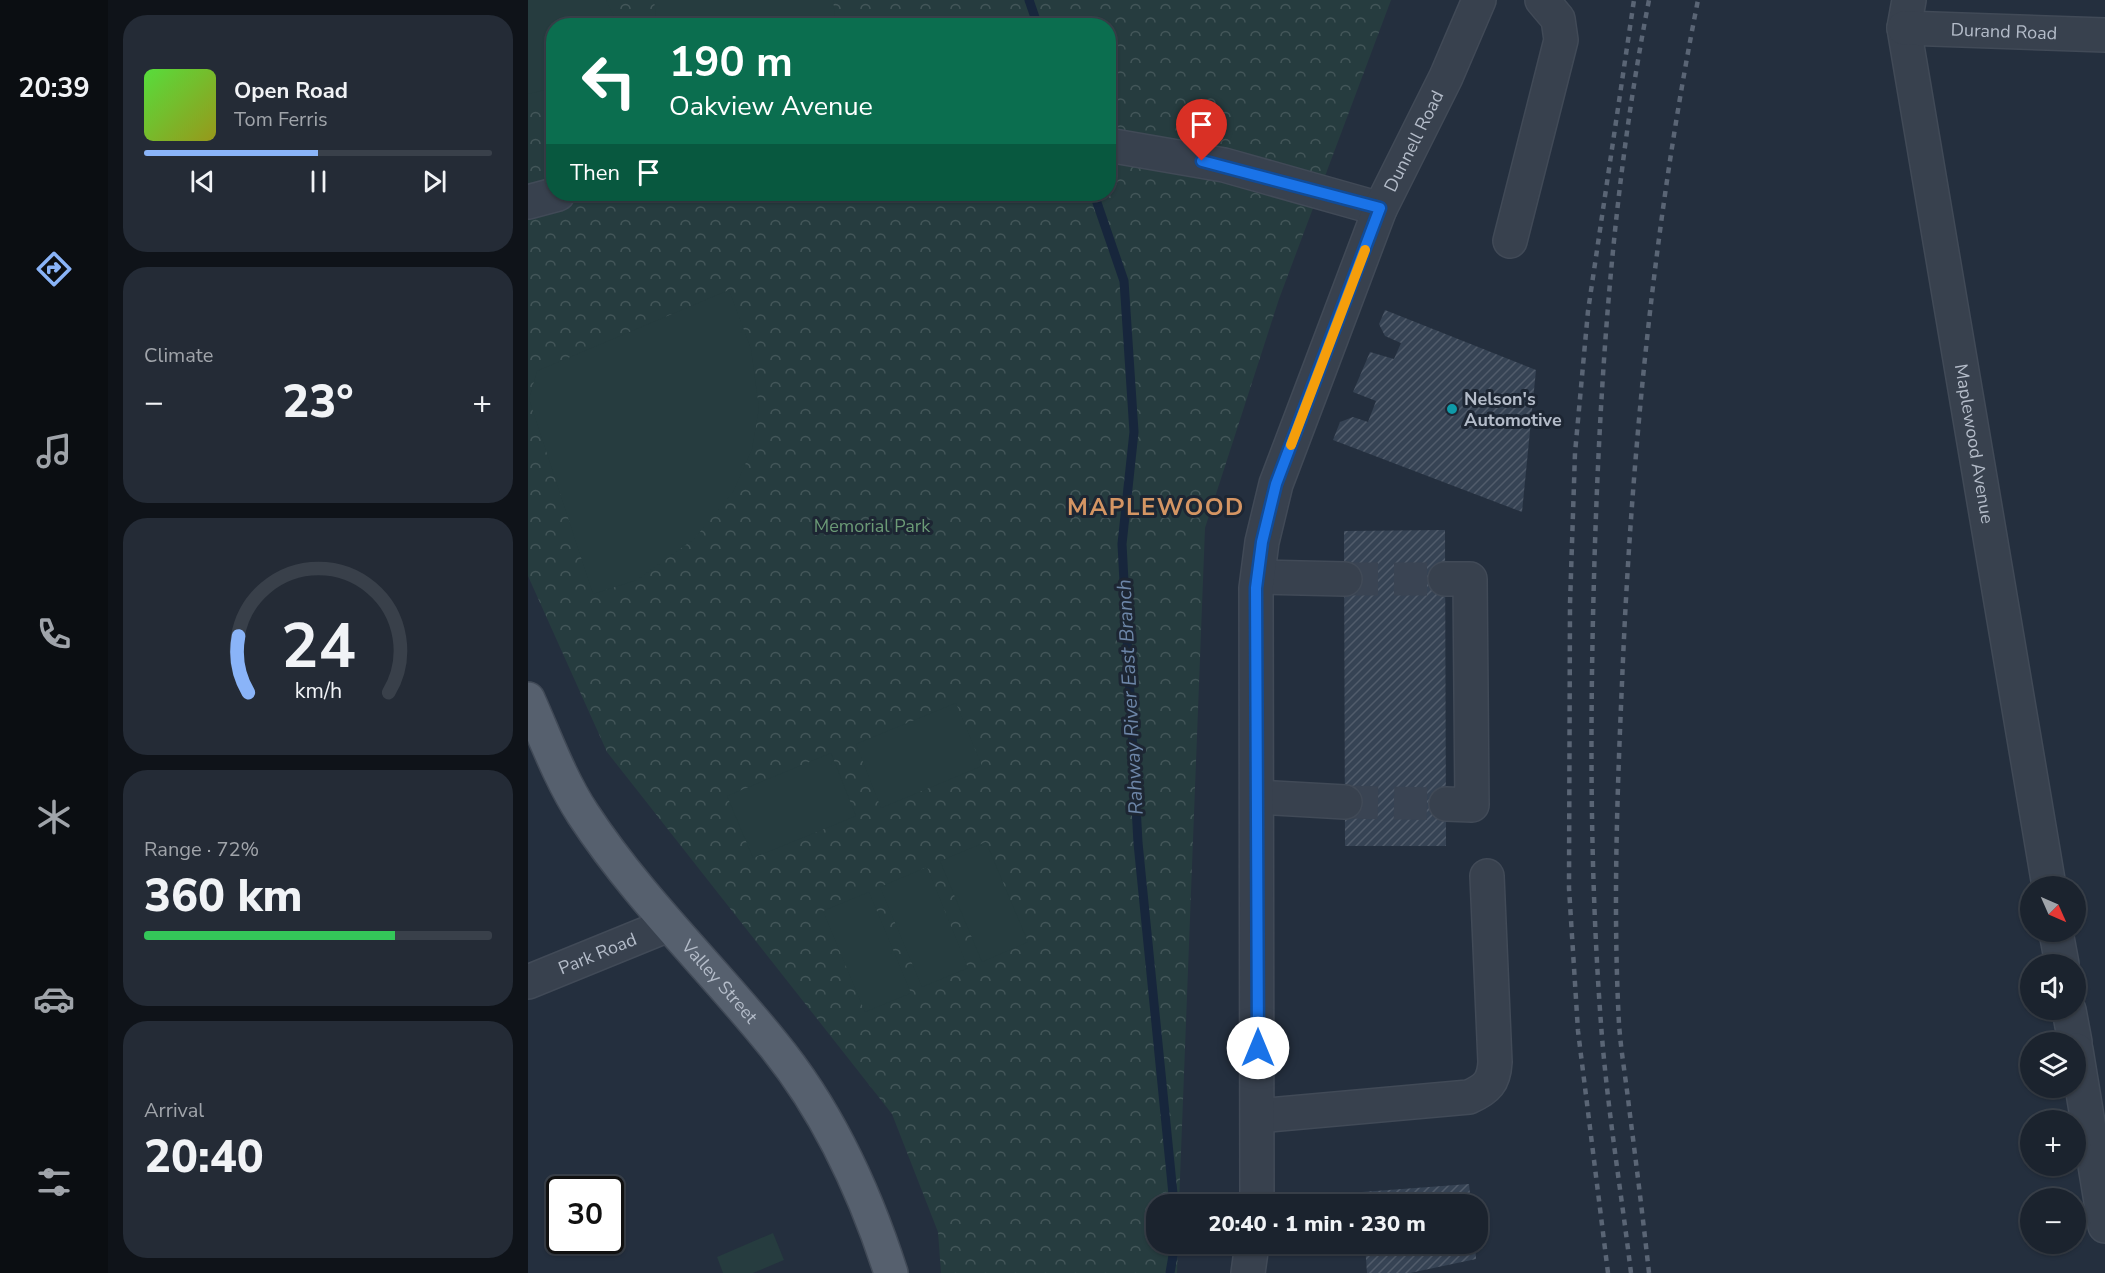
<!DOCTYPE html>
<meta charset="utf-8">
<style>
body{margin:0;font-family:"Nunito Sans",sans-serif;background:#242b36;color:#f1f3f6;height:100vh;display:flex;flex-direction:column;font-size:22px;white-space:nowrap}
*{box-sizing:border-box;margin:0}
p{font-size:20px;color:#a0a4aa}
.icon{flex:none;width:33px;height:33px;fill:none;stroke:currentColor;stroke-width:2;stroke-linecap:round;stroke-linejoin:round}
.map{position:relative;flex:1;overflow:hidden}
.panel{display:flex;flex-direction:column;gap:15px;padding:15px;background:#0f1319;width:420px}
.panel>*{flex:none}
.guide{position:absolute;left:18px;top:18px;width:570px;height:183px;border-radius:24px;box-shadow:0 2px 4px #0004,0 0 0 2px #39404a;background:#0b6e4f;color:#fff;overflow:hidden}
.needle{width:39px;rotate:135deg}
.tools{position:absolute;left:1492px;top:876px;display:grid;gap:12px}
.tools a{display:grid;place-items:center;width:66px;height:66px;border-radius:50%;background:#1b232e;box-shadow:0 2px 4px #0004,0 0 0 2px #39404a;font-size:30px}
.speed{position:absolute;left:18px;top:1176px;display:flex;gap:12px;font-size:30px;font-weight:700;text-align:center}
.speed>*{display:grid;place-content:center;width:78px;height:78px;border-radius:50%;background:#1b232e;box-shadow:0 2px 4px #0004,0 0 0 2px #39404a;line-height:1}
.speed .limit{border:3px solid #111;border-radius:9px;background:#fff;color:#111}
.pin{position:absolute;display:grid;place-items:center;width:51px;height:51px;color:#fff;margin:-62px -26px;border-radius:50% 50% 50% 0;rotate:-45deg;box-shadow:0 0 6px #0007}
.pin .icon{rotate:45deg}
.me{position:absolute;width:66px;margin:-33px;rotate:0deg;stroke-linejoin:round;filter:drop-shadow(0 0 4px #0008)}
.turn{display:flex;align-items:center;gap:21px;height:126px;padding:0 24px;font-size:27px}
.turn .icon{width:78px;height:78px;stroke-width:2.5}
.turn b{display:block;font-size:42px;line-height:51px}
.then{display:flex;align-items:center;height:57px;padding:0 24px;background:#0003;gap:12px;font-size:22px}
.big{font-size:45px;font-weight:800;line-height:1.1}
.panel .tile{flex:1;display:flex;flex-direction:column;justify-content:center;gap:9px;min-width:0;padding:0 21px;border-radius:24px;background:#242b36}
.panel .dial{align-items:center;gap:0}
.dial svg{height:156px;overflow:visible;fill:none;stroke:#39404a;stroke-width:7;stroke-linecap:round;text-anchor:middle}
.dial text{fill:#f1f3f6;stroke:none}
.song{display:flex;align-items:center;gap:18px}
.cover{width:72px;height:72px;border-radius:9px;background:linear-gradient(135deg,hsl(110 70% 55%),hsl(60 70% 35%))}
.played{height:6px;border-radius:3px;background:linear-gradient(90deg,#8ab4f8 50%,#39404a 50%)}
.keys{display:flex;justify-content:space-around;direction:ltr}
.heat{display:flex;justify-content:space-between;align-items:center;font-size:33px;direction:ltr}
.charge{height:9px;border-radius:4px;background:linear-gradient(90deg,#34c759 72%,#39404a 0)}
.trip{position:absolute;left:618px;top:1194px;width:342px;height:60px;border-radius:24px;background:#1b232e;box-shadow:0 2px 4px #0004,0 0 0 2px #39404a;font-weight:800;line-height:60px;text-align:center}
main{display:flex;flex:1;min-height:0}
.tab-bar{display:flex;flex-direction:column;width:108px;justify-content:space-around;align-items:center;background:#0b0e12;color:#a0a4aa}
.tab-bar .icon{width:42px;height:42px}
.tab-bar .current{color:#8ab4f8}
.tab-bar b{font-size:27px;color:#f1f3f6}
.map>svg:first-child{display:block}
.park{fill:url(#park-crowns);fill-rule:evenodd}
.garden{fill:#263c3f}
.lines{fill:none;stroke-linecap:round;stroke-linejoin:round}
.stream{stroke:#17263c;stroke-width:9}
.building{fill:url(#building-hatch)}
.minor-tunnel{stroke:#3a4453;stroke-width:33;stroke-dasharray:33 16;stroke-linecap:butt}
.minor-casing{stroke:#414a57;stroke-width:36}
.major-casing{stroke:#414a57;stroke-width:36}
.minor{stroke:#38414e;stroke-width:33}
.major{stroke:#56606e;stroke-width:33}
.rail{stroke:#5a6575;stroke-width:4.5;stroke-dasharray:6 6;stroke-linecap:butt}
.route-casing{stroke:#114b97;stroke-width:15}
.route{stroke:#1a73e8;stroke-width:10}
.slow{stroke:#f59e0b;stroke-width:10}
.culture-dot{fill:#0f9aa8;stroke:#1d2633;stroke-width:2}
.labels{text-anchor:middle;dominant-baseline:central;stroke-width:6;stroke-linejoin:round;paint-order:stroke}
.street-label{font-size:18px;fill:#b4bcc9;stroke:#1d2633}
.poi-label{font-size:18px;font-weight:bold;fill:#b4bcc9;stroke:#1d2633;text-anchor:start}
.park-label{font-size:18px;fill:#6b9a76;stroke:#1d2633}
.water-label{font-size:20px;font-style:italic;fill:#6d86a8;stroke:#1d2633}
.district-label{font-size:24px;font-weight:bold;letter-spacing:1.5px;fill:#d59563;stroke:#1d2633}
</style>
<main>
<nav class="tab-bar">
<b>20:39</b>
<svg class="icon current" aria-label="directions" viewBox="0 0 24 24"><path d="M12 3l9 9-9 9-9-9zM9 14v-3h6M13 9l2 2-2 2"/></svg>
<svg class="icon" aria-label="music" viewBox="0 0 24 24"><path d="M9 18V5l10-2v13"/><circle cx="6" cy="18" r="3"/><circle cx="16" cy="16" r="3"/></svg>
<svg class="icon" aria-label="phone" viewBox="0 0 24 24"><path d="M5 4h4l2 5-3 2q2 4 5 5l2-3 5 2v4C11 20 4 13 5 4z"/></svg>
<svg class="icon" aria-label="climate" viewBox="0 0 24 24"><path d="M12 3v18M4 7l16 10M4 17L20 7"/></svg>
<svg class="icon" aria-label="car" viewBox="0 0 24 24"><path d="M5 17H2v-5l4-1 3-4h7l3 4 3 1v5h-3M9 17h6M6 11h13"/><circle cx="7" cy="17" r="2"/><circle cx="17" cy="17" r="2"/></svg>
<svg class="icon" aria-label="filters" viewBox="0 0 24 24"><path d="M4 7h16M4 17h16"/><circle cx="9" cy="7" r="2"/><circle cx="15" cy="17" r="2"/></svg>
</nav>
<section class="panel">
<div class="tile">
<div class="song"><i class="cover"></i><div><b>Open Road</b><p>Tom Ferris</p></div></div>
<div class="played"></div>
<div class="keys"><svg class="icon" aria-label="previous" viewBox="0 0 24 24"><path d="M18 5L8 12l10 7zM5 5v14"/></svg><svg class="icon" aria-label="pause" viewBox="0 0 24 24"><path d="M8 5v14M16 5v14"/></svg><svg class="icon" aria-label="next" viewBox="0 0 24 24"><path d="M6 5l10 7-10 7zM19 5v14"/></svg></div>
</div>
<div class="tile"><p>Climate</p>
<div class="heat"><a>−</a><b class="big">23°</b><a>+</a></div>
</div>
<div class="tile dial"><svg viewBox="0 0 100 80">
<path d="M14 69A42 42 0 1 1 86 69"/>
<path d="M14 69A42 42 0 0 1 9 40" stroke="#8ab4f8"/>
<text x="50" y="56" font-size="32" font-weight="700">24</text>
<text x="50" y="72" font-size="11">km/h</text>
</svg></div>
<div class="tile"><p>Range · 72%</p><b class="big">360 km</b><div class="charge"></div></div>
<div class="tile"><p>Arrival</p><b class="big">20:40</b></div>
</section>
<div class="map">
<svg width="1577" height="1273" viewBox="0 0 1577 1273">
<defs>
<pattern id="park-crowns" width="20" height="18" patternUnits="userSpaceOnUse" patternTransform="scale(1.5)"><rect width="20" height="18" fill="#263c3f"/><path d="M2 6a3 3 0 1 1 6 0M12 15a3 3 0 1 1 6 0" fill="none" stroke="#435659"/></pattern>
<pattern id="building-hatch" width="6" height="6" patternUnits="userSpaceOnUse" patternTransform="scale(1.5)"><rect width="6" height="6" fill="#364354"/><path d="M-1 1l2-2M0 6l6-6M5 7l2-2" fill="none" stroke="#515c6b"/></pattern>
</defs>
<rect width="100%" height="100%" fill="#242f3e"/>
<path class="park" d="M0 0H863L751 299 677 528 651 1204H628V1244H650L649 1273H413L410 1232 364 1114 79 752 0 576ZM26 26H580V194H26Z"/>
<g class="garden">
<polygon points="0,0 78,0 90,25 26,26 25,88 0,94"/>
<polygon points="126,0 305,0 308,25 129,25"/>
<polygon points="201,290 223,349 231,408 224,449 205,492 166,539 109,580 65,594 1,399 9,371"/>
<polygon points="428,703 454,766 353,808 328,744"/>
<polygon points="303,753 328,816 225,858 199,796"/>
<polygon points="458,842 500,942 454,962 412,861"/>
<polygon points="399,867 440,968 394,987 352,887"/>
<polygon points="341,892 383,993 337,1012 295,911"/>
<polygon points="245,1233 256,1260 225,1273 195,1273 189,1257"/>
</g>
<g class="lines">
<g class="stream">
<polyline points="501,0 510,26"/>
<polyline points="566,194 596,281 606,432 594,544 610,843 646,1204"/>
<polyline points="642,1273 647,1244"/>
</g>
</g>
<g class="building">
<polygon points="857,310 1008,370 994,512 805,440 812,422 825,417 840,422 848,401 825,392 842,352 866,359 873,343 857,336 851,324"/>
<polygon points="917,530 918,846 817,846 816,531"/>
<polygon points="941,1184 943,1204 835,1204 834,1192"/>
<polygon points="837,1244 947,1244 948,1259 882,1273 839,1273"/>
</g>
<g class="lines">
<g class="minor-tunnel">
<polyline points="817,579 917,579"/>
<polyline points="817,802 918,804"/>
</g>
<g class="minor-casing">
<g id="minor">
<path id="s1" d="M1381 0 1376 28 1521 886"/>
<path id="s2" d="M1376 28 1577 35"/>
<polyline points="580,145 696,165 852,209"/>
<polyline points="0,202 30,194"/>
<polyline points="982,241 1033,40 1030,19 1014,0"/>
<polyline points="730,577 817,579"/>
<polyline points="917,579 942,579 944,805 918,804"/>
<polyline points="729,797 817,802"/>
<polyline points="1528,932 1534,964"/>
<path id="s3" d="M0 982 140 925"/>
<polyline points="1541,1010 1547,1042"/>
<polyline points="1548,1050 1577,1226"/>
<path d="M730 1116 941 1097C959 1089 966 1082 967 1062L959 876"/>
<path id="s4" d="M729 1204 728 588 734 542 748 484 792 368 852 209 918 77 951 0"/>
<polyline points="720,1273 724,1244"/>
</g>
</g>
<g class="major-casing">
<g id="major">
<path id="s5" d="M0 699C17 737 32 779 55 814 110 898 183 967 245 1044 300 1111 337 1192 363 1273"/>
</g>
</g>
<use href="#minor" class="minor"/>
<use href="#major" class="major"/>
<g class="rail">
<polyline points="1080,1273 1050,1031 1041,888 1042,604 1047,453 1060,311 1106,0"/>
<path d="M1103 1273C1093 1190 1079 1107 1073 1024 1061 864 1062 703 1067 543 1073 362 1086 178 1121 0"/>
<path d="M1121 1273C1115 1218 1108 1162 1101 1107 1098 1080 1093 1052 1091 1024 1085 911 1089 797 1094 683 1103 458 1126 221 1170 0"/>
</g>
</g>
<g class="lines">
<g class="route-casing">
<polyline id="route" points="674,161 852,208 748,484 734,542 728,588 730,1048"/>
</g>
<use href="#route" class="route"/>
<polyline class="slow" points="763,445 837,250"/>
</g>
<circle class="culture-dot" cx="924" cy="409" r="6"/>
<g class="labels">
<g class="street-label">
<text stroke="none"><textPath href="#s2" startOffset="100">Durand Road</textPath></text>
<text stroke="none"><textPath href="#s4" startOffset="1092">Dunnell Road</textPath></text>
<text stroke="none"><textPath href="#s1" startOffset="450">Maplewood Avenue</textPath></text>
<text stroke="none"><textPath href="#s3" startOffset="75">Park Road</textPath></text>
<text stroke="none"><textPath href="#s5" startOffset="344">Valley Street</textPath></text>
</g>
<g class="poi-label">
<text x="936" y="399">Nelson's<tspan x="936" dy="21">Automotive</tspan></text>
</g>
<g class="park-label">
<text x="344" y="526">Memorial Park</text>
</g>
<g class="water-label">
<text transform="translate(602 697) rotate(-93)">Rahway River East Branch</text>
</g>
<g class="district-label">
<text x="628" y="507">MAPLEWOOD</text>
</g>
</g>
</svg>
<div class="tools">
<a><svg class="needle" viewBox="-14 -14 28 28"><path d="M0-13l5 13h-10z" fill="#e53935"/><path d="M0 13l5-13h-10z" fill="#a0a4aa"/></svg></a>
<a><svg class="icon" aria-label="sound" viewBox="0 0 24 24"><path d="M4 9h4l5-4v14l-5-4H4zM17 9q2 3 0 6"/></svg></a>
<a><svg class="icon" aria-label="layers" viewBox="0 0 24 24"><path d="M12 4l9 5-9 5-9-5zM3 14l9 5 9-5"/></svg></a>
<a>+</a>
<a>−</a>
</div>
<div class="speed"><div class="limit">30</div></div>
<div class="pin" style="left:674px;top:161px;background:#d93025"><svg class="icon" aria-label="arrive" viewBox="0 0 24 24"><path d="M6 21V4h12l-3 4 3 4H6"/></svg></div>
<svg class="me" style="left:730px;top:1048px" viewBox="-20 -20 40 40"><circle r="19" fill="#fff"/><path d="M0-13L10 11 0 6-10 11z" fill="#1a73e8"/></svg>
<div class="trip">20:40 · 1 min · 230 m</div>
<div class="guide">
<div class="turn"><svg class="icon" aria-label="left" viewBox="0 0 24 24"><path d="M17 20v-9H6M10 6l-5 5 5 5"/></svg><div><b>190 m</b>Oakview Avenue</div></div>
<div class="then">Then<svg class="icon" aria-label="arrive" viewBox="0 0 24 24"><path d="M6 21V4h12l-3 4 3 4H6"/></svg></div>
</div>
</div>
</main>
